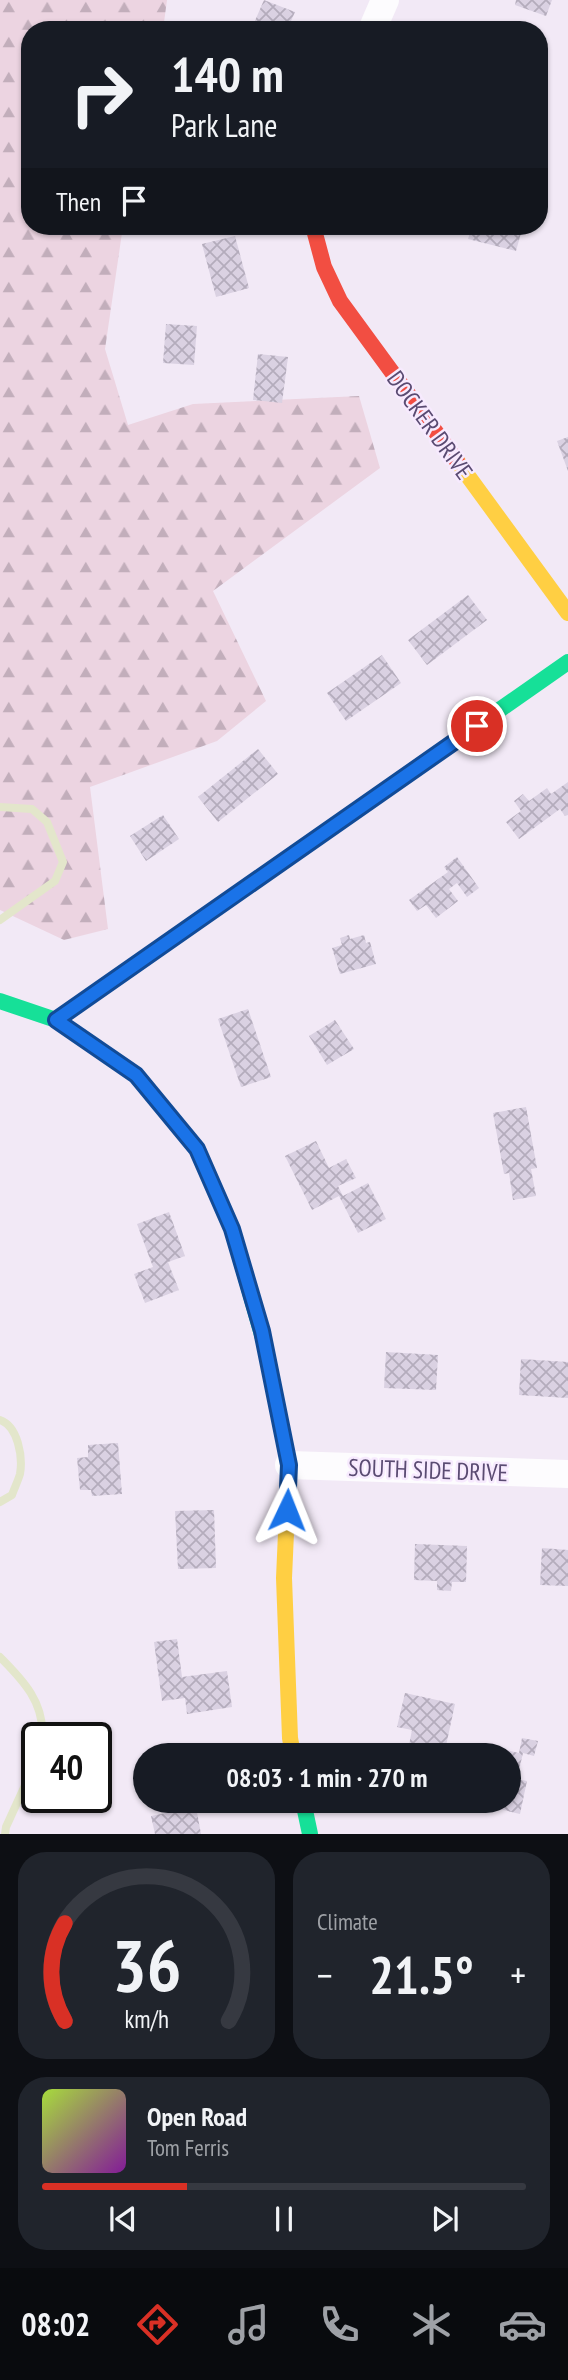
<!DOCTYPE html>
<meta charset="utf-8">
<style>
body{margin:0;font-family:"PT Sans Narrow",sans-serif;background:#20242c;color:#f1f3f6;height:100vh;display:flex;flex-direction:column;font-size:26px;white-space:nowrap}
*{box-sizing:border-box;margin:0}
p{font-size:23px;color:#9ea1a6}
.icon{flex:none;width:38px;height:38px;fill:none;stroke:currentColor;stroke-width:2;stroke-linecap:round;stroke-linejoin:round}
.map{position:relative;height:1834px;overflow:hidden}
.sheet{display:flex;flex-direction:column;gap:18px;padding:18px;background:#0d0f14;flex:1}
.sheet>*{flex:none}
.hud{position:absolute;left:21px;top:21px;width:527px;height:214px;border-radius:28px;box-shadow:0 2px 5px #0004;background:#171b24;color:#f1f3f6;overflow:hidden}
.speed{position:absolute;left:21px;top:1722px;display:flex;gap:14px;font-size:35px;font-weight:700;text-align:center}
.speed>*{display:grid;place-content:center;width:91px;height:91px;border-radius:50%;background:#171b24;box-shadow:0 2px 5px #0004;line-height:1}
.speed .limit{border:4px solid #111;border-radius:10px;background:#fff;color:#111}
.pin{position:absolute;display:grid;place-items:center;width:60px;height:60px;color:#fff;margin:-30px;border:4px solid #fff;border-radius:50%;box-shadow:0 2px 7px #0007}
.me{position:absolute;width:77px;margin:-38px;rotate:2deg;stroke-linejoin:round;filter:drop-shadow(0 0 5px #0008)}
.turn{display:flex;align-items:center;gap:24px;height:147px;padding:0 35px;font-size:32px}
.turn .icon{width:91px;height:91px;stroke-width:2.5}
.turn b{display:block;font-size:49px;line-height:60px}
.then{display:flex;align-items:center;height:66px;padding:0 35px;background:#0003;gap:14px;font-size:26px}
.big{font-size:52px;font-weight:700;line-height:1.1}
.sheet .widget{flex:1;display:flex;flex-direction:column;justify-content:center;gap:10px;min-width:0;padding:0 24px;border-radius:28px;background:#20242c}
.sheet .dial{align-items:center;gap:0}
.dial svg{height:182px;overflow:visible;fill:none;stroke:#363941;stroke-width:7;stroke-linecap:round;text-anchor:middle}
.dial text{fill:#f1f3f6;stroke:none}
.song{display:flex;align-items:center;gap:21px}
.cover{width:84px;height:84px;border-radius:10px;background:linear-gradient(135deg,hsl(80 70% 55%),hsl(290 70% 35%))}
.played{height:7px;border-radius:4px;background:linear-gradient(90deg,#d93025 30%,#363941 30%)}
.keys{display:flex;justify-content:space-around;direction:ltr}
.heat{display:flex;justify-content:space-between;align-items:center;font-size:38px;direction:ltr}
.sheet .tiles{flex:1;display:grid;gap:18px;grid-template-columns:1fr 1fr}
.widget:last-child{grid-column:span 2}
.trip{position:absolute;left:133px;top:1743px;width:388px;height:70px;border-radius:35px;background:#171b24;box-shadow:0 2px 5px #0004;font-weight:700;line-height:70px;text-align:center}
.tabs{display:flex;height:112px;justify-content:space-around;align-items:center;background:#090b0e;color:#9ea1a6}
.tabs .icon{width:49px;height:49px}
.tabs .current{color:#d93025}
.tabs b{font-size:32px;color:#f1f3f6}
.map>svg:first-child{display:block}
.forest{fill:url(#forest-firs)}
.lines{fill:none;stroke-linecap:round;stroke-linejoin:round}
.stream{stroke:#e3e6cb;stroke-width:8}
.building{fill:url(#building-cross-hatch)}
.street{stroke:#fdfcfe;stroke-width:28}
.fast{stroke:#16e098;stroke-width:16}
.slow{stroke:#ffcf43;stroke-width:16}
.jam{stroke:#f24e42;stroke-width:16}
.route-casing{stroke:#114b97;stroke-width:18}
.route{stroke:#1a73e8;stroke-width:12}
.labels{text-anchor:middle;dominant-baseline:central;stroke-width:5;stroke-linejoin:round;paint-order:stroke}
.street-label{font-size:24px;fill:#5a4b72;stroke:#f7eafe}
</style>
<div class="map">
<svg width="568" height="1834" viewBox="0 0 568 1834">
<defs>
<pattern id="forest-firs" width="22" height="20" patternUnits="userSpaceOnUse" patternTransform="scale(1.75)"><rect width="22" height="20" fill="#ecd4e1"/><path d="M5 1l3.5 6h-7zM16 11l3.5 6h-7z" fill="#c2aebb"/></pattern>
<pattern id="building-cross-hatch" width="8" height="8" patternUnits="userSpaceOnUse" patternTransform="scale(1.75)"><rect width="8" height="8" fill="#dad1e2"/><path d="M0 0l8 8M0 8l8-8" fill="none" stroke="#b4acbc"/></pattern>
</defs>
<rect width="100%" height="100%" fill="#f2e9f6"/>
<polygon class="forest" points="0,0 167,0 163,30 30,30 30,226 123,226 105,349 128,425 193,404 359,396 380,468 213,591 266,701 217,741 90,787 108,929 64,940 0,910"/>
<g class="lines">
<g class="stream">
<polyline points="0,807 32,809 47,822 63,862 55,881 0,920"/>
<path d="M0 1420C18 1426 23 1457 20 1474 18 1481 14 1489 12 1495L0 1502"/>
<path d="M0 1657C23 1680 45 1703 42 1738"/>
<polyline points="5,1834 6,1827 37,1759"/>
</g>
</g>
<g class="building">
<polygon points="264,0 295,12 287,30 251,30"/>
<polygon points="516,0 552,0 546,16 515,5"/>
<polygon points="472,226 523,226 516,251 468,239"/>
<polygon points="235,236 249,288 216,297 202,244"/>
<polygon points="166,324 197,326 194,365 163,363"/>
<polygon points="258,354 288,357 282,403 253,400"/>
<polygon points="568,437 568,471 557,441"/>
<polygon points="468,595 487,620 427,665 408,640"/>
<polygon points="382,655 401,683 346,721 327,693"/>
<polygon points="258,749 278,774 218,822 198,797"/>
<polygon points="568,782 568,815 565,816 560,809 519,839 506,822 521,811 514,801 523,794 529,801 547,788 551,794"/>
<polygon points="163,815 179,839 146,861 130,836"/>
<polygon points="457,857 479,888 467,897 457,883 449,889 458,901 436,918 426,905 417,911 409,900 448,872 444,867"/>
<polygon points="349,935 350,939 364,935 366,943 370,942 376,964 340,974 332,948 342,945 340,938"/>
<polygon points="248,1009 271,1077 241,1087 218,1019"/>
<polygon points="335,1020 354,1049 327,1065 309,1036"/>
<polygon points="526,1107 537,1168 531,1169 536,1196 513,1200 509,1173 504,1174 493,1113"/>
<polygon points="316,1141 329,1168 346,1159 356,1178 338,1186 343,1196 368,1183 386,1219 358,1233 339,1196 312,1210 285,1156"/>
<polygon points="169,1212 185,1256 168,1262 179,1290 145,1303 134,1274 153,1267 137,1224"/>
<polygon points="386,1352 438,1355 436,1390 384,1388"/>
<polygon points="521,1359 568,1362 568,1398 519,1395"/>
<polygon points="118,1443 122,1494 92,1496 91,1490 80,1490 77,1458 88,1457 88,1445"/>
<polygon points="214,1510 216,1568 178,1569 175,1511"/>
<polygon points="415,1544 467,1546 466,1582 452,1582 451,1591 437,1590 437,1581 414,1580"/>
<polygon points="542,1548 568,1550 568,1586 540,1585"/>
<polygon points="177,1639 182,1677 227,1671 232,1707 187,1714 185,1698 162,1701 154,1642"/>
<polygon points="405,1693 455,1704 444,1755 407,1755 412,1730 397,1727"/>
<polygon points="522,1738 538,1741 534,1756 523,1753 517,1779 527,1781 520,1814 499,1809 501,1801 509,1801 509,1755 497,1755 498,1748 519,1753"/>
<polygon points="196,1807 201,1834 155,1834 151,1816"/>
</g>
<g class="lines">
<g class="street">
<polyline points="372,30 385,0"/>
<polyline points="289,1465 568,1474"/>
</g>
<g class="fast">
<polyline points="292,855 568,662"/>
<polyline points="0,1001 56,1020 136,1075 197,1149 232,1229 264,1342"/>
<polyline points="303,1801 310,1834"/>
</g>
<g class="slow">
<polyline points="457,461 568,613"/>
<polyline points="56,1020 292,855"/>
<polyline points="264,1342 289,1465 284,1578 290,1738 293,1755"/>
</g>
<polyline class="jam" points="313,226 324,267 340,301 457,461"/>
</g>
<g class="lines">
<g class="route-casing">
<polyline id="route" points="287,1510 289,1465 262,1331 232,1229 197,1149 136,1075 56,1020 477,726"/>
</g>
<use href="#route" class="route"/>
</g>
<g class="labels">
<g class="street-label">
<text transform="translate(430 425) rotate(54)">DOCKER DRIVE</text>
<text transform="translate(428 1470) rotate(2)">SOUTH SIDE DRIVE</text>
</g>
</g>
</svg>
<div class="speed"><div class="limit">40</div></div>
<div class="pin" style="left:477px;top:726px;background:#d93025"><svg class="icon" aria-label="arrive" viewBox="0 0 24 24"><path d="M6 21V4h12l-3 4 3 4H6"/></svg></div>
<svg class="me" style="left:287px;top:1510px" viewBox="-20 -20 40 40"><path d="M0-17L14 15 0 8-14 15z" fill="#1a73e8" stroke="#fff" stroke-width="4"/></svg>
<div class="trip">08:03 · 1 min · 270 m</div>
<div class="hud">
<div class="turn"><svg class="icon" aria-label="right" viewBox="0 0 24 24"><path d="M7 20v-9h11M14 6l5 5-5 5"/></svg><div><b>140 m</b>Park Lane</div></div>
<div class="then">Then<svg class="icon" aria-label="arrive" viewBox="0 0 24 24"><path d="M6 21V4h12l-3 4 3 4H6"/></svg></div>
</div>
</div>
<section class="sheet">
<div class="tiles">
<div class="widget dial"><svg viewBox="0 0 100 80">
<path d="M14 69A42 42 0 1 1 86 69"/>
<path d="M14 69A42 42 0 0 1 14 26" stroke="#d93025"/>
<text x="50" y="56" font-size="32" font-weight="700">36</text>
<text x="50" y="72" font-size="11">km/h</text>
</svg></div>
<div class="widget"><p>Climate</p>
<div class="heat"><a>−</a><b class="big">21.5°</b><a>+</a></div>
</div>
<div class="widget">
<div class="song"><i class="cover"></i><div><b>Open Road</b><p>Tom Ferris</p></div></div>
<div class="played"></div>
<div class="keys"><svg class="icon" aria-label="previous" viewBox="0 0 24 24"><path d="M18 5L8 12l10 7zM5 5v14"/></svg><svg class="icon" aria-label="pause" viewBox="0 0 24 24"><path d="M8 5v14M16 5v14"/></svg><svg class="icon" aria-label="next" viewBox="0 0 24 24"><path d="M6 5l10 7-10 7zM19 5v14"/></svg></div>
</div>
</div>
</section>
<nav class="tabs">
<b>08:02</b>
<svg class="icon current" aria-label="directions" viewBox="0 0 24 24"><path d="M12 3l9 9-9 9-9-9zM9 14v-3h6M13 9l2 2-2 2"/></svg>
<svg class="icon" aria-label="music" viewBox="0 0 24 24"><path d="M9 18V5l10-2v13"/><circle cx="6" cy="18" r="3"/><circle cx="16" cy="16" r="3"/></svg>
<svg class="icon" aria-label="phone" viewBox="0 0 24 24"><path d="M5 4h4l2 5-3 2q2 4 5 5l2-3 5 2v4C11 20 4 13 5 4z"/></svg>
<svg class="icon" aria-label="climate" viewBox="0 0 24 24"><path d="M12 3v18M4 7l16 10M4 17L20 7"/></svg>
<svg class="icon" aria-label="car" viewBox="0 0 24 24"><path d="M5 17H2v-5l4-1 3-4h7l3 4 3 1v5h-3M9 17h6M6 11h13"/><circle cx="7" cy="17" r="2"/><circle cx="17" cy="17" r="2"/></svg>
</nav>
